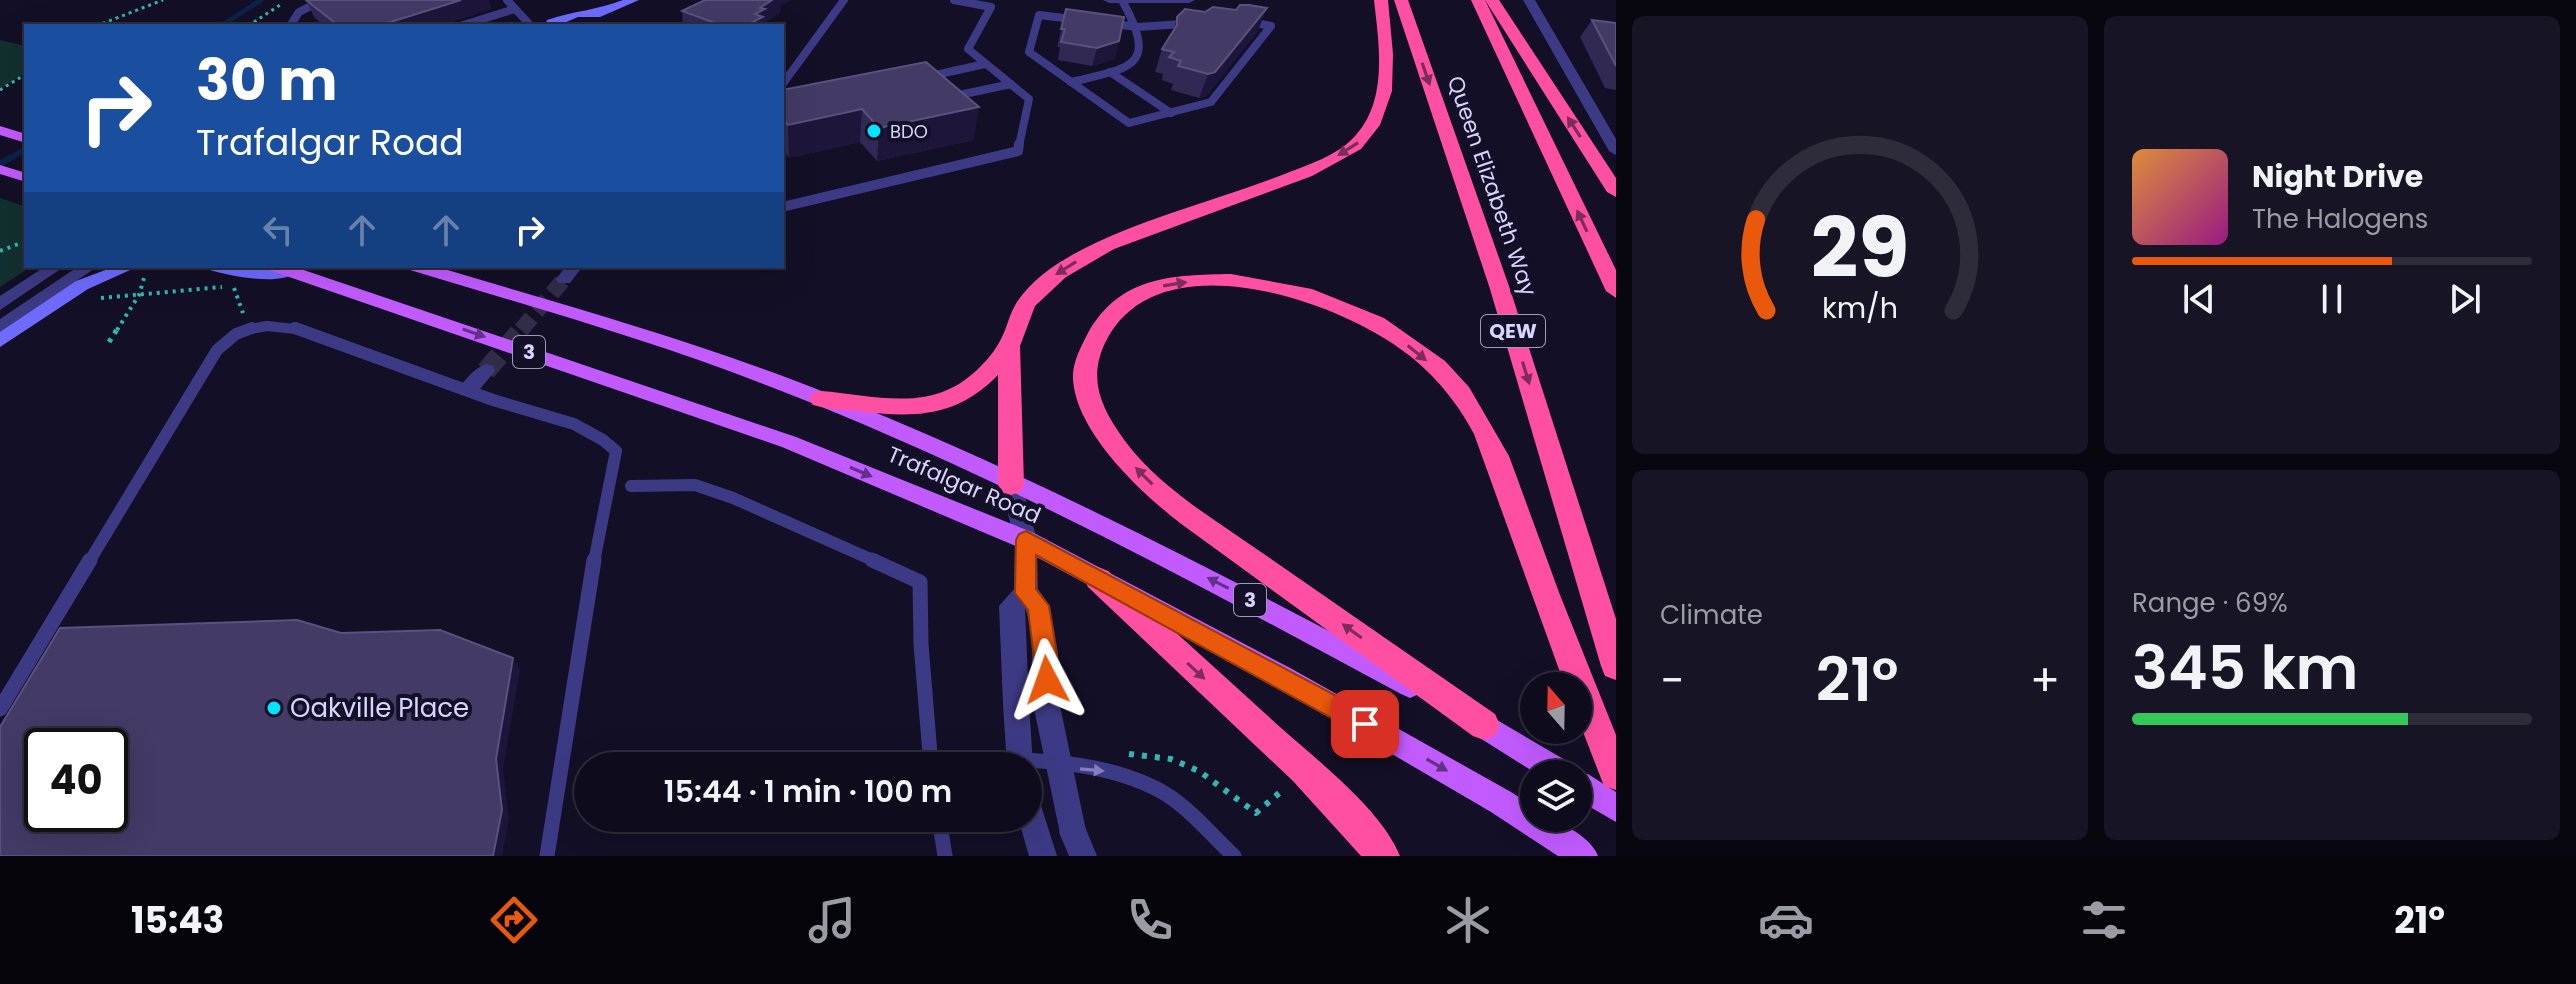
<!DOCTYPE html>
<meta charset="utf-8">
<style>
body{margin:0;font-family:Poppins,sans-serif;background:#171425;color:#f1f3f6;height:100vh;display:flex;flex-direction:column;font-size:30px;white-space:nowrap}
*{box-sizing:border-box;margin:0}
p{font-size:26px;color:#9b9ba3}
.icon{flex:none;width:44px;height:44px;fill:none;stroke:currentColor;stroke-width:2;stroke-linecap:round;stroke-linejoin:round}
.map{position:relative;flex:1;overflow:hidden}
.drawer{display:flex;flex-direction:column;gap:16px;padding:16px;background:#08060f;width:960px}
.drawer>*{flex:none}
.top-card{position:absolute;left:24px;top:24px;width:760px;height:244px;border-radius:0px;box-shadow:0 8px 32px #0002,0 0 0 2px #2e2b3b;background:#1a4fa0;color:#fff;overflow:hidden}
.needle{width:52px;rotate:340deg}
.fabs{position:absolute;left:1520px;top:672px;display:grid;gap:16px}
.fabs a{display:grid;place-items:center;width:72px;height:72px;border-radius:50%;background:#0e0b1c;box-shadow:0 8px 32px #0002,0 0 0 2px #2e2b3b;font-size:40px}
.speed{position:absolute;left:24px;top:728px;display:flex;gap:16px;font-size:40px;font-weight:700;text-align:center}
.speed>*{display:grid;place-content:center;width:104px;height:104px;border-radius:50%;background:#0e0b1c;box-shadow:0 8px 32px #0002,0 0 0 2px #2e2b3b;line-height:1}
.speed .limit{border:4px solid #111;border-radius:12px;background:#fff;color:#111}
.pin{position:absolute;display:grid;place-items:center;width:68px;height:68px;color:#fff;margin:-34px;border-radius:16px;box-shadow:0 4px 12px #0006}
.me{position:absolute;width:88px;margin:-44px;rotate:356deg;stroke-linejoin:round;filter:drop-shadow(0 0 6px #0008)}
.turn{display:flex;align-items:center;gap:28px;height:168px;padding:0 40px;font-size:36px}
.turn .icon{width:104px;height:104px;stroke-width:2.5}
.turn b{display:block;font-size:56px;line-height:68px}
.lanes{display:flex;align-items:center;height:76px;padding:0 40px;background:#0003;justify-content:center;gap:40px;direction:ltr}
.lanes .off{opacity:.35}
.big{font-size:60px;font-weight:600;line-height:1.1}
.drawer .card{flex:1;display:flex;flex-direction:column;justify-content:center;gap:12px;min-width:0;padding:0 28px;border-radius:12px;background:#171425}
.drawer .dial{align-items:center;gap:0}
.dial svg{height:208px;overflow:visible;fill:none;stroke:#2e2b3b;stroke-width:7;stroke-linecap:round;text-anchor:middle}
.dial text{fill:#f1f3f6;stroke:none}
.song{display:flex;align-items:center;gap:24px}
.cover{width:96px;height:96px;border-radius:12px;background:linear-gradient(135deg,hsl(30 70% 55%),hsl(310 70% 35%))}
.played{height:8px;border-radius:4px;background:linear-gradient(90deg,#ea580c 65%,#2e2b3b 65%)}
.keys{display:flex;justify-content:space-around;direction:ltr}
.heat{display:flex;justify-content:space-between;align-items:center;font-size:44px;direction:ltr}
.charge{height:12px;border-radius:6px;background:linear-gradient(90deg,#34c759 69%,#2e2b3b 0)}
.drawer .tiles{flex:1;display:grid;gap:16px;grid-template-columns:repeat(2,1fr)}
.trip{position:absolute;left:574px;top:752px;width:468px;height:80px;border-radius:40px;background:#0e0b1c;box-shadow:0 8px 32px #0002,0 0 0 2px #2e2b3b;font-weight:600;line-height:80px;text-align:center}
.dock{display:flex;height:128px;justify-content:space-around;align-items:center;background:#06040b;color:#9b9ba3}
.dock .icon{width:56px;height:56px}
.dock .on{color:#ea580c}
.dock b{font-size:36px;color:#f1f3f6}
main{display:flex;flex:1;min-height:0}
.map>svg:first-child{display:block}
.green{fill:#12302f}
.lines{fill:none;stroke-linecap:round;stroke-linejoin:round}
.stream-far1{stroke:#0c2248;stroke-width:5}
.stream{stroke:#0c2248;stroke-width:6}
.minor-tunnel-far1{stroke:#312d47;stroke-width:16;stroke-dasharray:16 8;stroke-linecap:butt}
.minor-tunnel{stroke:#312d47;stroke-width:20;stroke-dasharray:20 10;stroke-linecap:butt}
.path-far3{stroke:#2fb8b0;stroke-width:3;stroke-dasharray:3 4;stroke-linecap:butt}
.path-far2{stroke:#2fb8b0;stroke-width:4;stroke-dasharray:3 5;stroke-linecap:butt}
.path-far1{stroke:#2fb8b0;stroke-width:5;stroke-dasharray:4 6;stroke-linecap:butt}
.path{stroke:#2fb8b0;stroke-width:6;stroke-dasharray:5 8;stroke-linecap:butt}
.service-far3{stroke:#3d3a85;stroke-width:8}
.service-far2{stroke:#3d3a85;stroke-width:10}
.service-far1{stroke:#3d3a85;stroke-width:12}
.service{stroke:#3d3a85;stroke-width:15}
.minor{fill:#3d3a85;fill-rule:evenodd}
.tertiary{fill:#3d3a85;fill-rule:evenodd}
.secondary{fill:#6f6bff;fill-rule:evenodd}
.primary{fill:#c25bff;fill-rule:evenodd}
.motorway{fill:#ff4fa3;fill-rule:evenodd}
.tertiary-bridge{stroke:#3d3a85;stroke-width:26}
.wall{fill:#312854}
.shaded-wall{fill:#1d163a}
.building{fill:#433a66;stroke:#5a527e;stroke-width:2;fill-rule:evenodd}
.oneway{fill:#7d2c5e}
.oneway2{fill:#623188}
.oneway3{fill:#837fbc}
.route{fill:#ea580c;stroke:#983908;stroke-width:2}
.poi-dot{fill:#00e5ff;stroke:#130f26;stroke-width:3}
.labels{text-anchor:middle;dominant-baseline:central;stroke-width:8;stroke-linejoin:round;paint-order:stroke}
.far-poi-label{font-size:18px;fill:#d9d4ff;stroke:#130f26;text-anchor:start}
.shield{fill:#130f26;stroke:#9e99be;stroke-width:2}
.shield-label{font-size:20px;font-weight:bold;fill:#d9d4ff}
.street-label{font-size:22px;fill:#d9d4ff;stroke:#130f26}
.near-poi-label{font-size:26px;fill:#d9d4ff;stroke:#130f26;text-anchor:start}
</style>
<main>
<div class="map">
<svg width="1616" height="856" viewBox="0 0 1616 856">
<rect width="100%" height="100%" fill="#130f26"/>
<g class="green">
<polygon points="0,40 26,46 26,73 0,89"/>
<polygon points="0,198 26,207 26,266 32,266 0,287"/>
</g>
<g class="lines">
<polyline class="stream-far1" points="221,26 261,0"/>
<polyline class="stream" points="0,164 26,149"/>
<polyline class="minor-tunnel-far1" points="521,330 564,279"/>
<polyline class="minor-tunnel" points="486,371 523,328"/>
<g class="path-far3">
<polyline points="96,26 163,0"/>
<polyline points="248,26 283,3"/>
<polyline points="0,90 26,74"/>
</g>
<g class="path-far2">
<polyline points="0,251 26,241"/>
<polyline points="234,288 243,313"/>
<polyline points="101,298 222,287"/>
<polyline points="117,330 139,295 144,278"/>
</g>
<polyline class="path-far1" points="109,342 118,328"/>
<polyline class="path" points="1129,754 1171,759 1199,771 1256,813 1285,788"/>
<g class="service-far3">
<polyline points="507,0 531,26"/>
<polyline points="954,0 991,7 968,49 1029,99 1019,146"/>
<polygon points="1039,15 1138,27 1241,20 1271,26 1211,102 1129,123 1029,52"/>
<polyline points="290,26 299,12 323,0"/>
<polyline points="460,26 515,9"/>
<polyline points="1110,72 1171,113"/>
<polyline points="926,77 985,64"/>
<path d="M1071 82C1130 68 1159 68 1123 2"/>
<polyline points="782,85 844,0"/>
<polyline points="950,97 1011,84"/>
</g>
<g class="service-far2">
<polyline points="782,207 1018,151 1019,144"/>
<polyline points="245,330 267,326 304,330"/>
</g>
<g class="service-far1">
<polyline points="295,328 493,400 574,424 603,440 616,451 594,562"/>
<polyline points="631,486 695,485 733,498 877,562"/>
<polyline points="89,562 217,350 236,334 252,328"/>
</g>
<g class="service">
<polyline points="872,560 920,582 921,644 931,766"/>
<polyline points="0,709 90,560"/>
<path d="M930 760C1002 759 1089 755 1155 788 1186 803 1209 833 1234 856"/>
<polyline points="939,818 945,856"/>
<polyline points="547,856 594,560"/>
</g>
<g class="minor">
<polygon points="566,266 583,266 570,283 558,283 556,279"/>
<path d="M486 364 493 366 495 371 475 395H461L458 390C464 380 475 368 486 364Z"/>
</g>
<g class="tertiary">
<polygon points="1103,0 1195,0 1189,3 1109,3"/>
<polygon points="1523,0 1535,0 1616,139 1616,155 1609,151"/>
<polygon points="46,266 65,266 0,310 0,296"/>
<polygon points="79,266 98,266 0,334 0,319"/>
<path d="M1011 477 1018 479 1022 485 1037 540 1038 589 1050 606 1058 654 1060 707 1056 716 1047 719 1038 716C1025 685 1039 642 1025 608L1029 704 1025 713 1016 716 1007 713 1003 704 999 606 1014 589 1015 540 1000 485 1004 479Z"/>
<polygon points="1028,792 1038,796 1057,856 1029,856 1018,818 1028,818"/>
<polygon points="1073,818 1083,822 1097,856 1069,856 1059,832 1063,822"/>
</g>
<g class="secondary">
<path d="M623 0H639L600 17H578L557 26H545L547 20C573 11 598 10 623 0Z"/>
<polygon points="116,266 139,266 88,289 0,347 0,332 76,281"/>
<path d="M208 266 244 269 291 266 298 271C281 287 231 276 210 270Z"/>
</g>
<g class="primary">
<polygon points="0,126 26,134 26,143 0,135"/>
<polygon points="0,165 26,173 26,182 0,174"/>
<path d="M267 266H292L796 437 1034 533 1292 669 1511 792 1534 807V818C1556 818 1590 835 1598 856H1558L1491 812 1274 685 1018 547 782 447 269 270Z"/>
<path d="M408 266H434C550 301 667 333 780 375 1000 457 1211 569 1419 678L1423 686 1419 694 1410 698 1401 694C1195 583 986 469 766 385 650 340 529 306 410 270Z"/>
<polygon points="1473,706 1572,764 1575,772 1588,774 1616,792 1616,822 1578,800 1578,774 1537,774 1464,728 1460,719 1464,710"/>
</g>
<g class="motorway">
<path d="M1374 0H1388L1393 54 1392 91 1380 125 1361 149 1312 176 1114 249 1066 277 1035 306 1020 346 1024 485 1020 492 1011 495 1002 492 998 485V375C956 418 914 418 857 411 842 410 827 409 813 405L809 399 813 393 821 391C861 394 910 407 947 390 967 382 990 360 1000 341 1007 329 1009 314 1017 302 1030 282 1051 267 1072 255 1138 219 1213 202 1282 175 1307 165 1338 156 1356 135 1388 99 1379 44 1374 0Z"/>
<polygon points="1394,0 1408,0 1510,289 1616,619 1616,680 1605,676 1601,666 1490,289"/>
<polygon points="1471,0 1485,0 1616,270 1616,298 1606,291"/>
<polygon points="1485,0 1499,0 1616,178 1616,197 1607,192"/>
<path d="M1231 274 1312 289 1384 318 1445 361 1469 387 1509 456 1560 595 1616 735V790L1604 786 1578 719V686H1565L1474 434C1456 400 1431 370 1399 348 1329 298 1157 240 1106 341 1087 379 1101 408 1125 441 1160 488 1214 519 1261 552 1339 606 1417 660 1495 714L1500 725 1495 736 1484 740 1473 736 1180 523C1140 492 1076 432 1073 379 1072 363 1081 347 1088 333 1120 276 1172 275 1231 274Z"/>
<path d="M1098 567 1108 571C1165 623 1223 675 1280 727 1318 761 1381 809 1400 856H1361L1293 781 1088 587 1084 579 1088 571Z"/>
</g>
<g class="tertiary-bridge">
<polyline points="1016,704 1020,766"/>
<polyline points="1047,707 1073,832"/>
</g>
</g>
<g class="wall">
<polygon points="306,0 489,0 491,9 439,26 324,26 314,17"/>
<polygon points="705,0 791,0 781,5 781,12 766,22 766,26 683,26 682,11"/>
<polygon points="1066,9 1115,59 1092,66 1058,60 1060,47 1057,47"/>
<polygon points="1236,10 1258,31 1206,96 1199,98 1171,90 1173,84 1162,80 1163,74 1155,72 1162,49 1173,32 1177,17 1205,12"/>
<polygon points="1592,20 1616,23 1616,90 1605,88 1580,37"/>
<polygon points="926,62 974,140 877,161 860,142 789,158 782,149 782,90"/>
</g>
<g class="shaded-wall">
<polygon points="461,0 489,0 491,9 439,26 378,26"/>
<polygon points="772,0 791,0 781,5 781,12 766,22 766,26 745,26 760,8"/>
<polygon points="1267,8 1258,31 1206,96 1199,98 1208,74"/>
<polygon points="1119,41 1115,59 1092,66 1097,48"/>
<polygon points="979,107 974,140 877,161 879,128"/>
<polygon points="862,109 860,142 789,158 788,125"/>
<polygon points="513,658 520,670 503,769 509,819 502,856 493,856 496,759"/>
</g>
<g class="building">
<polygon points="306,0 461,0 378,26 339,26"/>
<polygon points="705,0 772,0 760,8 765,9 755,14 763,17 745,26 723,26 682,11"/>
<polygon points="1240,5 1249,5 1267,8 1215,72 1208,74 1178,66 1181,61 1169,57 1174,52 1162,49 1177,25 1177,17 1185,9 1205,12 1213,7 1236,10"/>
<polygon points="1066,9 1124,17 1119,41 1097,48 1061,42 1065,29 1061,29"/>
<polygon points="1592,20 1616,23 1616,66"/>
<polygon points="926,62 979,107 879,128 862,109 788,125 782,117 782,90"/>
<path d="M297 620 341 633 440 630 513 658 496 759 502 810 493 856H0V727L60 628ZM42 746H110V814H42Z"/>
</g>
<defs><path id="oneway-solid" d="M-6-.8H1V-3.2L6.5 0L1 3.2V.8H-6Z" transform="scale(2)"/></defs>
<g class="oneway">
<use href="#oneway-solid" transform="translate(1426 74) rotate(71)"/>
<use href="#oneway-solid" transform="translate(1574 127) rotate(-123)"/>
<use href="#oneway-solid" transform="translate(1348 149) rotate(148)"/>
<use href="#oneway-solid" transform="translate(1582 221) rotate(-115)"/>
<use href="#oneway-solid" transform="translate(1066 268) rotate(148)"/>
<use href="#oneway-solid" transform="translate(1175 284) rotate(-9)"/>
<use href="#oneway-solid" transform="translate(1417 353) rotate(39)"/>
<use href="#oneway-solid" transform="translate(1526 373) rotate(73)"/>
<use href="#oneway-solid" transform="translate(1144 476) rotate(-135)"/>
<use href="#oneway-solid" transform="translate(1352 631) rotate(-144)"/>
<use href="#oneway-solid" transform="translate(1196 671) rotate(43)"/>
</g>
<g class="oneway2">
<use href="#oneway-solid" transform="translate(474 333) rotate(19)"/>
<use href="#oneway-solid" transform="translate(861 472) rotate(23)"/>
<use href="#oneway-solid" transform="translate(1218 583) rotate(-153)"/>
<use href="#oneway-solid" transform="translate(1437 765) rotate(30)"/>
</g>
<use class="oneway3" href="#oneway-solid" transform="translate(1092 770) rotate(5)"/>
<polygon class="route" points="1026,531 1374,716 1377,724 1374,732 1365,736 1357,732 1036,555 1036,589 1049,606 1057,654 1058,680 1055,688 1047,691 1038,688 1028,610 1015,593 1016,540 1019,534"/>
<g class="poi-dot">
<circle cx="874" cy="131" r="8"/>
<circle cx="274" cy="708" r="8"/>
</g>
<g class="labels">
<g class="far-poi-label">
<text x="890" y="131">BDO</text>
</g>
<g class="shield">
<rect x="1481" y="315" width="64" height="32" rx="6"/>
<rect x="513" y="336" width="32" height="32" rx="6"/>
<rect x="1234" y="584" width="32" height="32" rx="6"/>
</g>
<g class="shield-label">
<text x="1513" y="331">QEW</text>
<text x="529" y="352">3</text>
<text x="1250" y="600">3</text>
</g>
<g class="street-label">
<text transform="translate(1492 186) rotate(71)">Queen Elizabeth Way</text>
<text transform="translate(964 485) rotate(23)">Trafalgar Road</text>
</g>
<g class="near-poi-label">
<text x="290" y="708">Oakville Place</text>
</g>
</g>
</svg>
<div class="fabs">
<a><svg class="needle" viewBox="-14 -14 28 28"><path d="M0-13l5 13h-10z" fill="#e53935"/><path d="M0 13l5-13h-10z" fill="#9b9ba3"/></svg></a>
<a><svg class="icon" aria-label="layers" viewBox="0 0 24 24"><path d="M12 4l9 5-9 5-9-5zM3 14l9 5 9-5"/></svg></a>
</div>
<div class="speed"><div class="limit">40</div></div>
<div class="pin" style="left:1365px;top:724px;background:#d93025"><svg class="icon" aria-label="arrive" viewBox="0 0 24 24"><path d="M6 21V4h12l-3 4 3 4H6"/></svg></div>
<svg class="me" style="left:1047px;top:680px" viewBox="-20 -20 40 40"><path d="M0-17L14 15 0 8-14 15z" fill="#ea580c" stroke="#fff" stroke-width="4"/></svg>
<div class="trip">15:44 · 1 min · 100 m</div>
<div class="top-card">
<div class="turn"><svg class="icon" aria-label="right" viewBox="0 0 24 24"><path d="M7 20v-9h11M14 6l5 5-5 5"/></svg><div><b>30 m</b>Trafalgar Road</div></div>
<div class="lanes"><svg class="icon off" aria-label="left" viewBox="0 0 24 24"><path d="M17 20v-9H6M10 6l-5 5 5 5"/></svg><svg class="icon off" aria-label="ahead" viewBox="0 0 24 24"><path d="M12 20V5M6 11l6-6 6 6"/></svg><svg class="icon off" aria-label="ahead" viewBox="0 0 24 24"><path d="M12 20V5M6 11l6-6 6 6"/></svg><svg class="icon" aria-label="right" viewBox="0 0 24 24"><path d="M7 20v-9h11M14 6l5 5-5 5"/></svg></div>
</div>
</div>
<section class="drawer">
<div class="tiles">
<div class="card dial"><svg viewBox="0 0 100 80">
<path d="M14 69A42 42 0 1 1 86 69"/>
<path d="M14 69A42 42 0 0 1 10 34" stroke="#ea580c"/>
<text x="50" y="56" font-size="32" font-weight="700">29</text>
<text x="50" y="72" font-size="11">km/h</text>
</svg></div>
<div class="card">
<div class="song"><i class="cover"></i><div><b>Night Drive</b><p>The Halogens</p></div></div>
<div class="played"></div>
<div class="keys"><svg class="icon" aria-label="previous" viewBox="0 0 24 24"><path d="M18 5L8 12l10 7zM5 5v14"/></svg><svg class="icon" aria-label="pause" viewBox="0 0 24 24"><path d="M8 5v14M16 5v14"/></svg><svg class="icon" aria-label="next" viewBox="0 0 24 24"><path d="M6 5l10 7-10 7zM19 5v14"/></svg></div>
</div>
<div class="card"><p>Climate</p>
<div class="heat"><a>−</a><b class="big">21°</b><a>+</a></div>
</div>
<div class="card"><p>Range · 69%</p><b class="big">345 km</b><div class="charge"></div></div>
</div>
</section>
</main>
<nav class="dock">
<b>15:43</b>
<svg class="icon on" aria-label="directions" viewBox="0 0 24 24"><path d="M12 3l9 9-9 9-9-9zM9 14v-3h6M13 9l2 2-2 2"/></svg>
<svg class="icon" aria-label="music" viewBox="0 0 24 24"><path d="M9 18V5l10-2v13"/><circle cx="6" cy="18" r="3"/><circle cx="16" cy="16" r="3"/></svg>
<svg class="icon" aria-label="phone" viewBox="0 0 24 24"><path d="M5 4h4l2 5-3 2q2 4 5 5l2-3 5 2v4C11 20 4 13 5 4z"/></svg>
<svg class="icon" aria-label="climate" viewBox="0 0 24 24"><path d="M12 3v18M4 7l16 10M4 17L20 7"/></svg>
<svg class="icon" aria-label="car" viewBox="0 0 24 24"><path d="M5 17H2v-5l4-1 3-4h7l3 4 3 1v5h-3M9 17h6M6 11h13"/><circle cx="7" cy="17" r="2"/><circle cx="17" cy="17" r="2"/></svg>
<svg class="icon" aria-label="filters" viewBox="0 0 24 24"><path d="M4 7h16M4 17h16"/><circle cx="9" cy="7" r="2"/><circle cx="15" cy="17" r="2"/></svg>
<b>21°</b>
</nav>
